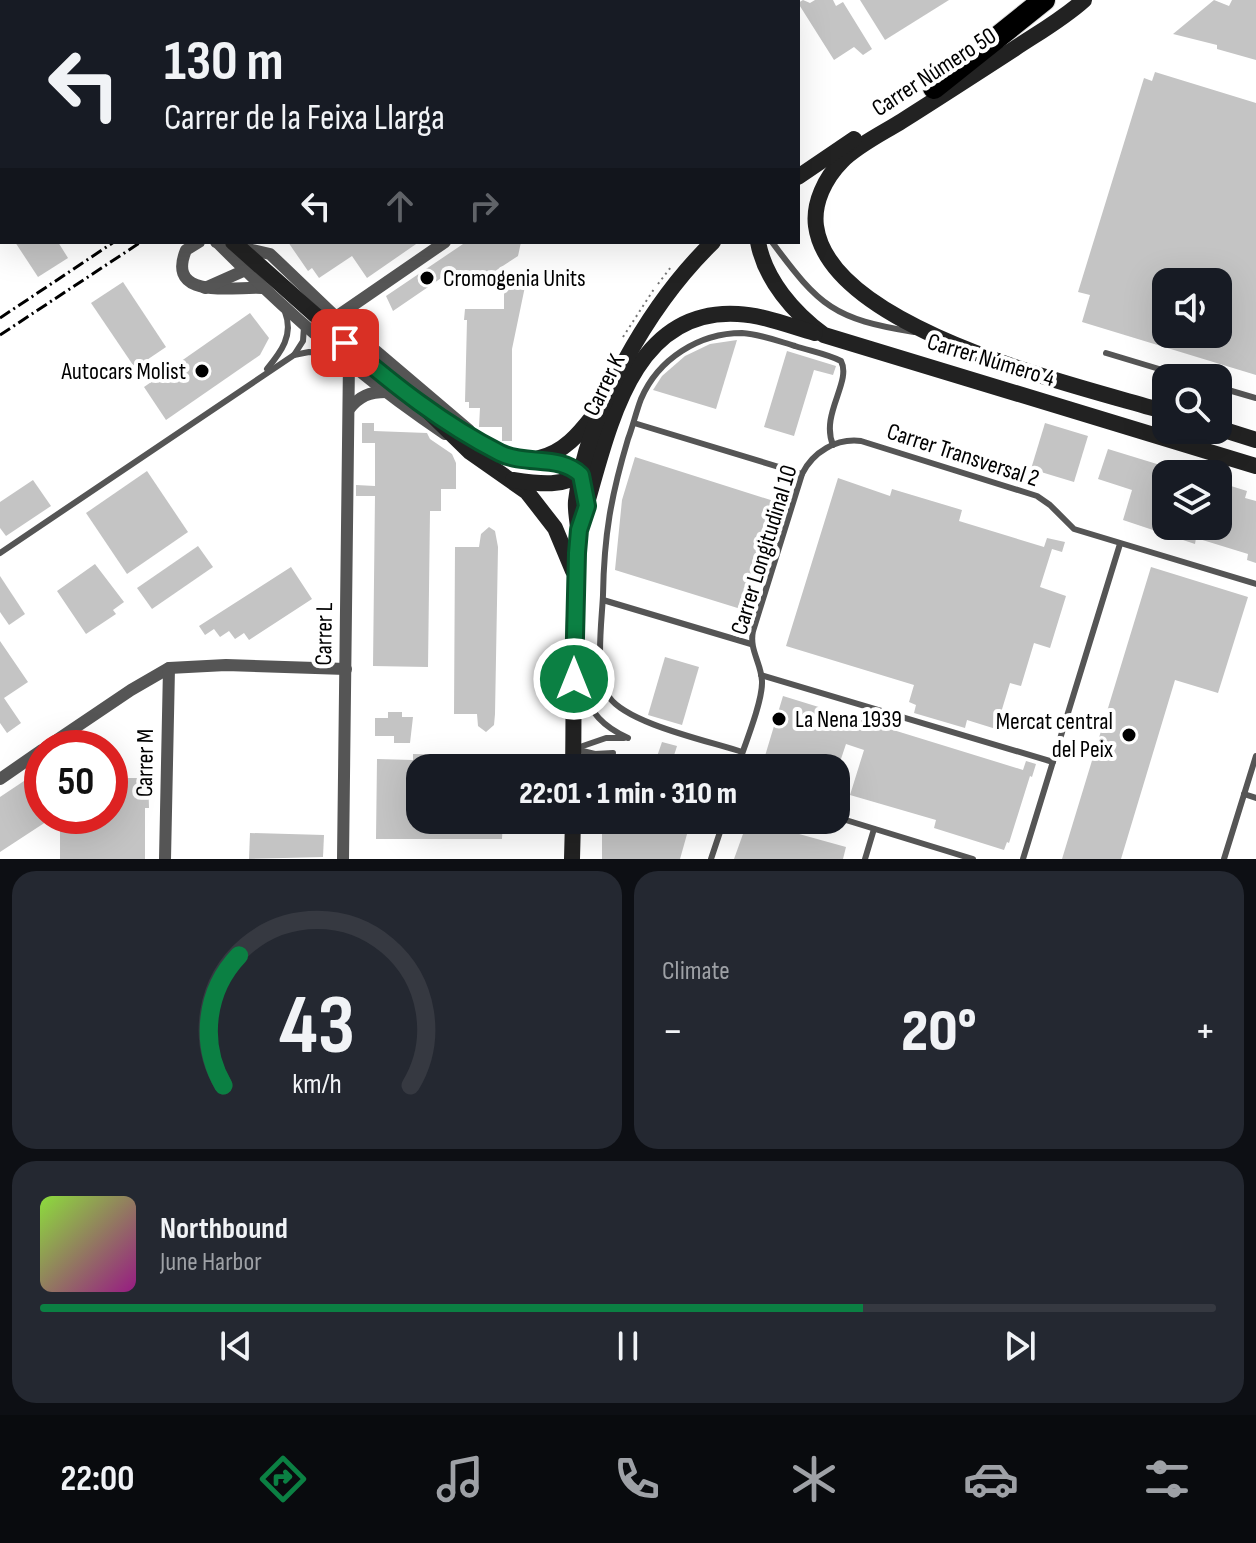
<!DOCTYPE html>
<meta charset="utf-8">
<style>
body{margin:0;font-family:"Sofia Sans Condensed",sans-serif;background:#242831;color:#f1f3f6;height:100vh;display:flex;flex-direction:column;font-size:30px;white-space:nowrap}
*{box-sizing:border-box;margin:0}
p{font-size:26px;color:#9ea1a6}
.icon{flex:none;width:44px;height:44px;fill:none;stroke:currentColor;stroke-width:2;stroke-linecap:round;stroke-linejoin:round}
.map{position:relative;height:859px;overflow:hidden}
.side{display:flex;flex-direction:column;gap:12px;padding:12px;background:#0d0f14;flex:1}
.side>*{flex:none}
.guide{position:absolute;left:0px;top:0px;width:800px;height:244px;box-shadow:0 8px 32px #0002;background:#171b24;color:#f1f3f6;overflow:hidden}
.fabs{position:absolute;left:1152px;top:268px;display:grid;gap:16px}
.fabs a{display:grid;place-items:center;width:80px;height:80px;border-radius:16px;background:#171b24;box-shadow:0 8px 32px #0002;font-size:40px}
.speed{position:absolute;left:24px;top:730px;display:flex;gap:16px;font-size:40px;font-weight:700;text-align:center}
.speed>*{display:grid;place-content:center;width:104px;height:104px;border-radius:50%;background:#171b24;box-shadow:0 8px 32px #0002;line-height:1}
.speed .limit{border:12px solid #d22;background:#fff;color:#111}
.pin{position:absolute;display:grid;place-items:center;width:68px;height:68px;color:#fff;margin:-34px;border-radius:16px;box-shadow:0 4px 12px #0006}
.me{position:absolute;width:88px;margin:-44px;rotate:0deg;stroke-linejoin:round;filter:drop-shadow(0 0 6px #0008)}
.turn{display:flex;align-items:center;gap:28px;height:168px;padding:0 32px;font-size:36px}
.turn .icon{width:104px;height:104px;stroke-width:2.5}
.turn b{display:block;font-size:56px;line-height:68px}
.lanes{display:flex;align-items:center;height:76px;padding:0 32px;background:#0003;justify-content:center;gap:40px;direction:ltr}
.lanes .off{opacity:.35}
.big{font-size:60px;font-weight:800;line-height:1.1}
.side .widget{flex:1;display:flex;flex-direction:column;justify-content:center;gap:12px;min-width:0;padding:0 28px;border-radius:24px;background:#242831}
.side .dial{align-items:center;gap:0}
.dial svg{height:208px;overflow:visible;fill:none;stroke:#363941;stroke-width:7;stroke-linecap:round;text-anchor:middle}
.dial text{fill:#f1f3f6;stroke:none}
.song{display:flex;align-items:center;gap:24px}
.cover{width:96px;height:96px;border-radius:12px;background:linear-gradient(135deg,hsl(90 70% 55%),hsl(310 70% 35%))}
.played{height:8px;border-radius:4px;background:linear-gradient(90deg,#0b8043 70%,#363941 70%)}
.keys{display:flex;justify-content:space-around;direction:ltr}
.heat{display:flex;justify-content:space-between;align-items:center;font-size:44px;direction:ltr}
.side .tiles{flex:1;display:grid;gap:12px;grid-template-columns:1fr 1fr}
.widget:last-child{grid-column:span 2}
.trip{position:absolute;left:406px;top:754px;width:444px;height:80px;border-radius:24px;background:#171b24;box-shadow:0 8px 32px #0002;font-weight:800;line-height:80px;text-align:center}
.tab-bar{display:flex;height:128px;justify-content:space-around;align-items:center;background:#090b0e;color:#9ea1a6}
.tab-bar .icon{width:56px;height:56px}
.tab-bar .current{color:#0b8043}
.tab-bar b{font-size:36px;color:#f1f3f6}
.map>svg:first-child{display:block}
.building{fill:#c4c4c4;fill-rule:evenodd}
.lines{fill:none;stroke-linecap:round;stroke-linejoin:round}
.highway-casing{stroke:#dbdbdb;stroke-width:24}
.path{stroke:#777;stroke-width:2;stroke-dasharray:2 4;stroke-linecap:butt}
.lane{stroke:#555;stroke-width:6}
.street{stroke:#555;stroke-width:12}
.secondary{stroke:#222;stroke-width:16}
.highway{stroke:#000;stroke-width:22}
.rail{stroke:#000;stroke-width:3;stroke-dasharray:12 4 2 4;stroke-linecap:butt}
.secondary-bridge{stroke:#222;stroke-width:16}
.route-casing{stroke:#07532c;stroke-width:20}
.route{stroke:#0b8043;stroke-width:14}
.poi-dot{fill:#000;stroke:#fff;stroke-width:3}
.labels{text-anchor:middle;dominant-baseline:central;stroke-width:8;stroke-linejoin:round;paint-order:stroke}
.street-label{font-size:24px;fill:#000;stroke:#fff}
.poi-label{font-size:24px;fill:#000;stroke:#fff;text-anchor:start}
</style>
<div class="map">
<svg width="1256" height="859" viewBox="0 0 1256 859">
<rect width="100%" height="100%" fill="#fff"/>
<g class="building">
<polygon points="803,0 810,3 815,0 833,0 836,6 843,2 872,49 863,55 854,47 834,60 798,3"/>
<polygon points="860,0 949,0 885,40"/>
<polygon points="1214,0 1229,6 1232,0 1256,0 1256,60 1217,49 1217,45 1173,34"/>
<path d="M1155 72 1256 103V375L1082 322 1090 295 1078 292 1144 78 1152 81ZM1166 282H1218V334H1166Z"/>
<polygon points="15,242 58,242 68,258 38,277"/>
<polygon points="288,242 419,242 367,278 352,256 319,278 312,268 308,271"/>
<polygon points="466,242 521,242 518,256 466,290 453,270 393,311 386,296"/>
<polygon points="528,272 512,349 512,441 502,441 502,427 479,427 480,408 469,408 469,402 465,402 467,320 464,320 465,309 504,309 504,285 514,286"/>
<polygon points="123,282 166,347 135,368 91,303"/>
<polygon points="250,313 269,338 260,355 166,420 144,387"/>
<polygon points="737,340 716,409 653,390 662,376 685,356 710,344"/>
<polygon points="787,351 836,366 833,375 814,370 794,436 764,427"/>
<polygon points="362,423 374,423 374,431 427,433 430,439 452,454 456,463 456,489 441,489 441,511 430,511 428,667 373,666 375,496 356,496 356,485 375,486 375,443 362,443"/>
<polygon points="1045,423 1088,436 1074,482 1031,469"/>
<polygon points="1108,449 1183,472 1182,474 1166,474 1166,526 1218,526 1218,482 1247,491 1245,498 1256,501 1256,563 1247,560 1248,554 1196,538 1195,544 1123,520 1132,490 1098,479"/>
<polygon points="635,457 777,502 776,506 779,507 748,607 745,606 744,610 615,570 622,500"/>
<polygon points="147,471 188,532 127,574 86,513"/>
<polygon points="838,478 890,496 892,489 962,510 959,521 1044,547 1047,538 1065,542 1062,552 1052,549 1040,587 1066,596 1050,648 1034,643 1021,686 1010,683 996,729 967,720 965,728 914,713 916,705 909,702 914,685 786,646"/>
<polygon points="33,480 51,506 6,536 0,528 0,502"/>
<polygon points="489,527 495,531 498,547 495,714 494,725 486,732 478,726 477,714 454,714 455,547 479,547 481,534"/>
<polygon points="198,546 213,567 152,609 137,588"/>
<polygon points="95,564 124,602 113,610 116,614 86,634 57,591"/>
<polygon points="291,567 312,599 249,640 244,633 235,639 229,631 220,637 214,629 205,635 199,626"/>
<polygon points="1151,567 1248,597 1218,693 1175,680 1121,859 1062,859"/>
<polygon points="0,576 25,614 9,625 0,612"/>
<polygon points="0,641 28,682 4,698 21,723 7,733 0,723"/>
<polygon points="665,657 699,667 682,725 648,715"/>
<polygon points="783,696 1023,770 1026,761 1036,764 1032,777 1030,776 1009,843 1007,842 1004,850 934,828 936,820 850,795 864,750 846,744 838,768 762,766"/>
<polygon points="388,712 402,712 402,717 413,717 410,743 394,743 394,736 375,736 375,718 388,718"/>
<polygon points="662,742 677,746 670,768 653,768"/>
<polygon points="413,754 463,755 463,768 420,768 420,820 503,820 502,839 376,839 377,759 413,760"/>
<polygon points="42,769 42,816 55,816 0,852 0,797"/>
<polygon points="139,774 148,775 149,808 145,808 145,859 60,859 60,820 110,821 110,778 139,778"/>
<polygon points="602,820 691,820 680,859 602,859"/>
<polygon points="748,820 846,847 843,859 734,859"/>
<polygon points="250,833 324,835 323,857 249,859"/>
</g>
<g class="lines">
<g class="highway-casing">
<polyline id="highway" points="934,88 1044,0"/>
</g>
<g class="path">
<polyline points="658,284 671,267"/>
<polyline points="623,337 654,289"/>
</g>
<g class="lane">
<path d="M772 242C820 307 834 319 914 332"/>
<polyline points="1106,353 1189,378"/>
<polyline points="294,355 309,352 334,354"/>
<path d="M267 369C281 352 294 335 285 312"/>
<polyline points="1218,387 1256,398"/>
<polyline points="634,423 802,474"/>
<polyline points="0,553 294,355 303,341 304,327"/>
<polyline points="603,600 751,644"/>
<polyline points="761,675 1053,762"/>
<path d="M579 688C594 714 600 725 628 738"/>
<polyline points="577,748 606,738 624,738"/>
<polyline points="574,749 595,754 613,753"/>
<path d="M742 752C709 741 628 724 609 697 594 676 602 620 603 595 604 535 611 496 628 439 633 426 636 412 641 399 658 359 699 333 742 333 760 334 778 341 795 346 810 351 827 354 841 361 852 382 820 414 833 445"/>
<polyline points="596,768 605,762"/>
<path d="M737 768C744 747 763 701 762 681 761 662 749 650 753 631L802 474C813 452 836 438 861 441L1037 496 1050 505 1074 529 1256 584"/>
<polyline points="1244,794 1256,798"/>
<polyline points="836,817 973,859"/>
<polyline points="711,859 724,820"/>
<polyline points="865,859 874,829"/>
<polyline points="1023,859 1120,544"/>
<polyline points="1224,859 1256,756"/>
</g>
<g class="street">
<polyline points="0,55 2,57"/>
<polyline points="0,116 2,115"/>
<path d="M199 242 186 250C165 301 235 286 262 288"/>
<polyline points="216,242 270,254 336,317 469,430"/>
<path d="M218 243C287 313 363 379 445 434"/>
<polyline points="205,288 250,268"/>
<polyline points="336,317 445,242"/>
<path d="M349 409C360 396 369 392 386 392"/>
<polyline points="45,748 131,690 169,668 226,665 346,669"/>
<polyline points="0,779 42,750"/>
<polyline points="165,859 169,668"/>
<polyline points="343,859 349,361"/>
</g>
<g class="secondary">
<path d="M1084 0C1063 19 1038 33 1014 49 977 73 940 97 902 121 883 133 858 145 842 161 825 178 813 203 816 226 830 330 1080 386 1166 412"/>
<polyline points="0,32 2,33"/>
<polyline points="798,177 854,139"/>
<path d="M758 242C765 280 794 313 824 335L1256 466"/>
<polyline points="386,378 428,411 470,452 527,492 555,528 573,571"/>
<path d="M450 424C468 434 486 448 505 455 530 465 574 454 585 483"/>
<polyline points="1218,428 1256,440"/>
<path d="M539 458C566 452 581 431 597 411"/>
<path d="M513 480C539 484 565 488 587 470"/>
<path d="M580 526C606 447 624 307 738 314 763 315 790 326 815 333"/>
<path d="M573 768C574 717 573 667 574 616 574 588 579 559 578 531 578 521 575 511 576 501 586 413 650 303 713 242"/>
<polyline points="572,859 573,820"/>
</g>
<use href="#highway" class="highway"/>
<g class="rail">
<polyline points="452,2 455,0"/>
<polyline points="480,2 483,0"/>
<polyline points="0,318 114,242"/>
<polyline points="0,335 141,242"/>
</g>
<polyline class="secondary-bridge" points="233,242 386,378"/>
</g>
<g class="lines">
<g class="route-casing">
<path id="route" d="M345 343C394 385 443 424 500 453 526 466 560 454 581 475L587 506 579 530 577 553 574 679"/>
</g>
<use href="#route" class="route"/>
</g>
<g class="poi-dot">
<circle cx="427" cy="278" r="8"/>
<circle cx="202" cy="371" r="8"/>
<circle cx="779" cy="719" r="8"/>
<circle cx="1129" cy="735" r="8"/>
</g>
<g class="labels">
<g class="street-label">
<text transform="translate(934 72) rotate(-33)">Carrer Número 50</text>
<text transform="translate(991 360) rotate(17)">Carrer Número 4</text>
<text transform="translate(604 385) rotate(-64)">Carrer K</text>
<text transform="translate(963 455) rotate(18)">Carrer Transversal 2</text>
<text transform="translate(764 550) rotate(-73)">Carrer Longitudinal 10</text>
<text transform="translate(324 634) rotate(-89)">Carrer L</text>
<text transform="translate(145 763) rotate(-89)">Carrer M</text>
</g>
<g class="poi-label">
<text x="443" y="278">Cromogenia Units</text>
<text x="186" y="371" text-anchor="end">Autocars Molist</text>
<text x="795" y="719">La Nena 1939</text>
<text x="1113" y="721" text-anchor="end">Mercat central<tspan x="1113" dy="28">del Peix</tspan></text>
</g>
</g>
</svg>
<div class="fabs">
<a><svg class="icon" aria-label="sound" viewBox="0 0 24 24"><path d="M4 9h4l5-4v14l-5-4H4zM17 9q2 3 0 6"/></svg></a>
<a><svg class="icon" aria-label="search" viewBox="0 0 24 24"><circle cx="10" cy="10" r="6"/><path d="M15 15l6 6"/></svg></a>
<a><svg class="icon" aria-label="layers" viewBox="0 0 24 24"><path d="M12 4l9 5-9 5-9-5zM3 14l9 5 9-5"/></svg></a>
</div>
<div class="speed"><div class="limit">50</div></div>
<div class="pin" style="left:345px;top:343px;background:#d93025"><svg class="icon" aria-label="arrive" viewBox="0 0 24 24"><path d="M6 21V4h12l-3 4 3 4H6"/></svg></div>
<svg class="me" style="left:574px;top:679px" viewBox="-20 -20 40 40"><circle r="17" fill="#0b8043" stroke="#fff" stroke-width="3"/><path d="M0-11L8 9 0 5-8 9z" fill="#fff"/></svg>
<div class="trip">22:01 · 1 min · 310 m</div>
<div class="guide">
<div class="turn"><svg class="icon" aria-label="left" viewBox="0 0 24 24"><path d="M17 20v-9H6M10 6l-5 5 5 5"/></svg><div><b>130 m</b>Carrer de la Feixa Llarga</div></div>
<div class="lanes"><svg class="icon" aria-label="left" viewBox="0 0 24 24"><path d="M17 20v-9H6M10 6l-5 5 5 5"/></svg><svg class="icon off" aria-label="ahead" viewBox="0 0 24 24"><path d="M12 20V5M6 11l6-6 6 6"/></svg><svg class="icon off" aria-label="right" viewBox="0 0 24 24"><path d="M7 20v-9h11M14 6l5 5-5 5"/></svg></div>
</div>
</div>
<section class="side">
<div class="tiles">
<div class="widget dial"><svg viewBox="0 0 100 80">
<path d="M14 69A42 42 0 1 1 86 69"/>
<path d="M14 69A42 42 0 0 1 20 19" stroke="#0b8043"/>
<text x="50" y="56" font-size="32" font-weight="700">43</text>
<text x="50" y="72" font-size="11">km/h</text>
</svg></div>
<div class="widget"><p>Climate</p>
<div class="heat"><a>−</a><b class="big">20°</b><a>+</a></div>
</div>
<div class="widget">
<div class="song"><i class="cover"></i><div><b>Northbound</b><p>June Harbor</p></div></div>
<div class="played"></div>
<div class="keys"><svg class="icon" aria-label="previous" viewBox="0 0 24 24"><path d="M18 5L8 12l10 7zM5 5v14"/></svg><svg class="icon" aria-label="pause" viewBox="0 0 24 24"><path d="M8 5v14M16 5v14"/></svg><svg class="icon" aria-label="next" viewBox="0 0 24 24"><path d="M6 5l10 7-10 7zM19 5v14"/></svg></div>
</div>
</div>
</section>
<nav class="tab-bar">
<b>22:00</b>
<svg class="icon current" aria-label="directions" viewBox="0 0 24 24"><path d="M12 3l9 9-9 9-9-9zM9 14v-3h6M13 9l2 2-2 2"/></svg>
<svg class="icon" aria-label="music" viewBox="0 0 24 24"><path d="M9 18V5l10-2v13"/><circle cx="6" cy="18" r="3"/><circle cx="16" cy="16" r="3"/></svg>
<svg class="icon" aria-label="phone" viewBox="0 0 24 24"><path d="M5 4h4l2 5-3 2q2 4 5 5l2-3 5 2v4C11 20 4 13 5 4z"/></svg>
<svg class="icon" aria-label="climate" viewBox="0 0 24 24"><path d="M12 3v18M4 7l16 10M4 17L20 7"/></svg>
<svg class="icon" aria-label="car" viewBox="0 0 24 24"><path d="M5 17H2v-5l4-1 3-4h7l3 4 3 1v5h-3M9 17h6M6 11h13"/><circle cx="7" cy="17" r="2"/><circle cx="17" cy="17" r="2"/></svg>
<svg class="icon" aria-label="filters" viewBox="0 0 24 24"><path d="M4 7h16M4 17h16"/><circle cx="9" cy="7" r="2"/><circle cx="15" cy="17" r="2"/></svg>
</nav>
